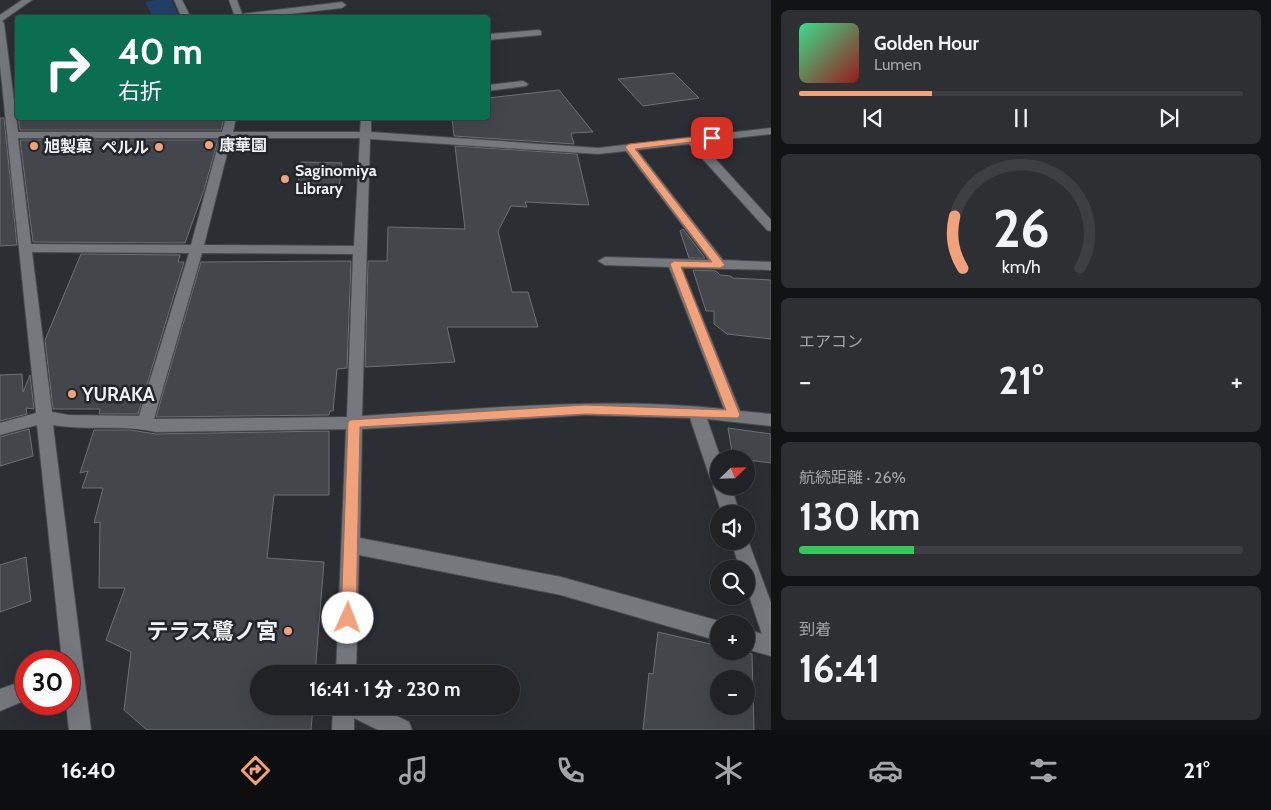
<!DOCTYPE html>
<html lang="ja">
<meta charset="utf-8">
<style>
body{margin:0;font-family:Cabin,"Noto Sans JP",sans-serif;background:#2d2f32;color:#f1f3f6;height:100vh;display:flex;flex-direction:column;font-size:19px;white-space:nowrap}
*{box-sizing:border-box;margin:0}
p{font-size:16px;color:#a2a4a7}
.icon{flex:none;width:28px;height:28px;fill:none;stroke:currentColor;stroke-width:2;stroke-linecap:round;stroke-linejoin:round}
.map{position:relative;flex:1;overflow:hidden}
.sheet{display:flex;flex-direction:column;gap:10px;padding:10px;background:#121315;width:500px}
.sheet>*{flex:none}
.top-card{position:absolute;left:15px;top:15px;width:475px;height:105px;border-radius:5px;box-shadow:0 5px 20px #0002,0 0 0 1px #3d3f43;background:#0b6e4f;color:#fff;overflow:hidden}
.needle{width:32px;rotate:67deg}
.buttons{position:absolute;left:710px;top:450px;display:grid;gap:10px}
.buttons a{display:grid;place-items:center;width:45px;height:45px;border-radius:50%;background:#202226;box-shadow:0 5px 20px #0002,0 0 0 1px #3d3f43;font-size:25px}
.speed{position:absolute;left:15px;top:650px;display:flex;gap:10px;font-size:25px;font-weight:700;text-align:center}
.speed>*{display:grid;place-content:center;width:65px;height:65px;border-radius:50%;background:#202226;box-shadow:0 5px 20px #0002,0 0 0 1px #3d3f43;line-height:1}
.speed .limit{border:8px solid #d22;background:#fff;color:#111}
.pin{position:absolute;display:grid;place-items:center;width:42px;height:42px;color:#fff;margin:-21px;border-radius:10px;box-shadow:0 2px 8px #0006}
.me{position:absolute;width:55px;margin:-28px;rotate:2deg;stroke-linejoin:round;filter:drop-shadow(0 0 4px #0008)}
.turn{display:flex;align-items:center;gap:18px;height:105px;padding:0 20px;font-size:22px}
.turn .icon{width:65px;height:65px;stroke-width:2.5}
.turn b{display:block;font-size:35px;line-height:42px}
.big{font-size:38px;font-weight:800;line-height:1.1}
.sheet .widget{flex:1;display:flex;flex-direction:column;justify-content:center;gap:8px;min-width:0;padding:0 18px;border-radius:8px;background:#2d2f32}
.sheet .dial{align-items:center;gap:0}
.dial svg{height:130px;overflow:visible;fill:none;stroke:#3d3f43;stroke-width:7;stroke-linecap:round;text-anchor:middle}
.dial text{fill:#f1f3f6;stroke:none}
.song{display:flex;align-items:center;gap:15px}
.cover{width:60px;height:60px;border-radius:8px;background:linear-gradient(135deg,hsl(150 70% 55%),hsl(0 70% 35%))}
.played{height:5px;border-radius:2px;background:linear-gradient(90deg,#f1a27b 30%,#3d3f43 30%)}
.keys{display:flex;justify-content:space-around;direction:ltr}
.heat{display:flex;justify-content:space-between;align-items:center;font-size:28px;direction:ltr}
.charge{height:8px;border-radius:4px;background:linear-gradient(90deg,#34c759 26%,#3d3f43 0)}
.trip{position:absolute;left:250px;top:665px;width:270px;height:50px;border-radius:25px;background:#202226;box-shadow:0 5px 20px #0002,0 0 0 1px #3d3f43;font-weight:800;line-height:50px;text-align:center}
.tab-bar{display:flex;height:80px;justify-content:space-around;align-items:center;background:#0d0e0f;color:#a2a4a7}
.tab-bar .icon{width:35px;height:35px}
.tab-bar .current{color:#f1a27b}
.tab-bar b{font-size:22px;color:#f1f3f6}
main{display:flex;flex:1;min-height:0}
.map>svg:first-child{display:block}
.green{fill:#223f67}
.building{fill:#43474b;stroke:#6d7075;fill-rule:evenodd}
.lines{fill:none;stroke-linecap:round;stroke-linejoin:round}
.minor-casing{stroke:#494b4e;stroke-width:2}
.minor{fill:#75797e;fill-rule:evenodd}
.route{fill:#f1a27b;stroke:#9d6950}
.poi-dot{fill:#f1a27b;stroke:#222529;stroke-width:2}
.labels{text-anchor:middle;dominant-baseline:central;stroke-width:5;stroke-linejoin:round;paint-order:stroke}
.far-poi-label{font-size:16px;font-weight:bold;fill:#eff1f4;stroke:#222529;text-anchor:start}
.poi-label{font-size:19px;font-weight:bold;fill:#eff1f4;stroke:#222529;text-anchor:start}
.near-poi-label{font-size:22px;font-weight:bold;fill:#eff1f4;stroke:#222529;text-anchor:end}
</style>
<main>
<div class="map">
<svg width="771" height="730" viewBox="0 0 771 730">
<rect width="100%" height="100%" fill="#2b2e33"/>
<polygon class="green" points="156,0 171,0 180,17 153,17 145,2"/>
<g class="building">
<polygon points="674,73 699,98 643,106 618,79"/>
<polygon points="559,90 593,132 571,133 574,144 454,136 452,118 488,118 488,98"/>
<polygon points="0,118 4,118 17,245 0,246"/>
<polygon points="18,118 224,118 221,130 20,130"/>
<polygon points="20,140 218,140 204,190 185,243 33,242"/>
<polygon points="455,146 577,154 589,205 525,202 527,207 511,206 498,231 512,292 528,292 538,327 447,327 455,362 365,367 368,261 387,261 388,227 465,229"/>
<polygon points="301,162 342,163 339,189 297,190"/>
<polygon points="683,229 705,258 689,258 680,231"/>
<polygon points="81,254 180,255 178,262 184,262 138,414 99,414 100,409 53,409 45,340"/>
<polygon points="351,261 347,368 337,369 333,411 330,411 329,415 156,417 201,262"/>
<polygon points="693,270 716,271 720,275 731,276 732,278 771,280 771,339 727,334 714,324 714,311 706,311"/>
<polygon points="22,374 23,392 30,375 34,409 26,408 27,414 0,421 0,375"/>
<polygon points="728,428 771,434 771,463 733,458"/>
<polygon points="29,429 33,456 0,466 0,437"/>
<polygon points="94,430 130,430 156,434 329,431 329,495 274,495 267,558 324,562 315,674 259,674 259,706 313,706 311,730 147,730 124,710 131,652 106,640 125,588 99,588 100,522 94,523 103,488 82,488 88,471 80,473"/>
<polygon points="26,557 31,601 0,612 0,565"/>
<path d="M658 632 719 646V651H739L752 654 754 730H643L649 673 653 674ZM719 679H746V706H719Z"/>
</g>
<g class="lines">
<g class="minor-casing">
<g id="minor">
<path d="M22 0H32L2 21 4 23 18 132H222L226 118H236L233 132H360L361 118H371V132L598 148 771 128V134L700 142 771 220V231L767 230 689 144 637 150 723 260 771 262V270L682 268 740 411 771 414V426L707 419 721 459H719V486H731L740 514H722L713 486 715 484 710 478 690 418 585 415 362 429 360 538 561 577 719 621 725 624H719V641L561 595 359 555 356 674H336L346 429 156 432C122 424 88 431 53 425L91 730H69L66 704H69V661H62L37 425 0 435V423L36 413 0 65V15ZM18 138H220L191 245 31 244ZM231 138H360L354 246 204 245ZM370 139 598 154 626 151 709 260 605 257 598 261 605 265 669 267 724 409C604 396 482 409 362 416ZM32 252 189 253 139 416 69 415 52 412ZM202 253 353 254 347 417 154 419Z"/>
<polygon points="174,0 182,0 191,18 182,18"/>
<polygon points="229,0 237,0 242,14 342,2 346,5 342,8 253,18 221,18 234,14"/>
<polygon points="538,30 541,31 541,35 488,40 488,34"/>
<polygon points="523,81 528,84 526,86 488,91 488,85"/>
<polygon points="746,535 771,603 771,656 746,649 746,629 762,634 746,587 746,569 740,569 731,541 746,541"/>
<polygon points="26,680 26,700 0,711 0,689"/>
<polygon points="333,706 376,706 409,722 412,730 378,730 354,718 354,730 332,730"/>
</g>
</g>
<use href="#minor" class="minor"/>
</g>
<polygon class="route" points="712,135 715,136 715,139 635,149 725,265 720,268 681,267 740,415 738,418 585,414 360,427 356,618 354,623 348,626 343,623 341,618 348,423 350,420 585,405 726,410 670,264 674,261 712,262 625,147 629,144"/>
<g class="poi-dot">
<circle cx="209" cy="145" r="5"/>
<circle cx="34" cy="146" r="5"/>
<circle cx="159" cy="147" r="5"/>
<circle cx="285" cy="179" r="5"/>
<circle cx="72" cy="394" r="5"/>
<circle cx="288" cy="631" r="5"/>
</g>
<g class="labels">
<g class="far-poi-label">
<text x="219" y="145">康華園</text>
<text x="44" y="146">旭製菓</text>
<text x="149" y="147" text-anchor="end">ペルル</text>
<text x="295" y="170">Saginomiya<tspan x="295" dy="18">Library</tspan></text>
</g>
<g class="poi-label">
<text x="82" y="394">YURAKA</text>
</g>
<g class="near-poi-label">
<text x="278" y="631">テラス鷺ノ宮</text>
</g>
</g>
</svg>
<div class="buttons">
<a><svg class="needle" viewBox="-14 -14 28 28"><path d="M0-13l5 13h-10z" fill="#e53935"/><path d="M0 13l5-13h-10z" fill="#a2a4a7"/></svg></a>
<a><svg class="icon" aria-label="sound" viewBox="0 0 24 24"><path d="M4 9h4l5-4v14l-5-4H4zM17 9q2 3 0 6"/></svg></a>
<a><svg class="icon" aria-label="search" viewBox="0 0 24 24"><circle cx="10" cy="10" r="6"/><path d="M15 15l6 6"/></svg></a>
<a>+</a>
<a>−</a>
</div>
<div class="speed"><div class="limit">30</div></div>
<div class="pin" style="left:712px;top:138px;background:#d93025"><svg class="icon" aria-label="arrive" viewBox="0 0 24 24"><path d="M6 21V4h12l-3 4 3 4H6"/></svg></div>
<svg class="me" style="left:348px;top:618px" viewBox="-20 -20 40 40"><circle r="19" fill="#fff"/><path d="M0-13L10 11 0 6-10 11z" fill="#f1a27b"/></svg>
<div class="trip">16:41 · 1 分 · 230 m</div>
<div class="top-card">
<div class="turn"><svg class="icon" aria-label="right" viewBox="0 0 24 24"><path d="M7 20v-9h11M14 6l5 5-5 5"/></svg><div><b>40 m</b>右折</div></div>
</div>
</div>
<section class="sheet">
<div class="widget">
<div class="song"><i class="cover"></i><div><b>Golden Hour</b><p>Lumen</p></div></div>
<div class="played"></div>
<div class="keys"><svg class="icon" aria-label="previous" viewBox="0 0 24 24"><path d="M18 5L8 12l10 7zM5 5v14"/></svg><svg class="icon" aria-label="pause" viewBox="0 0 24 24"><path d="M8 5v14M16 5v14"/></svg><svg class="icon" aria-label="next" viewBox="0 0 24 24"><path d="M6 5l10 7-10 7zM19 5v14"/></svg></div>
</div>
<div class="widget dial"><svg viewBox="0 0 100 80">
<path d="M14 69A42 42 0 1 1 86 69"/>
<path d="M14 69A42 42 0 0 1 9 37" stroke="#f1a27b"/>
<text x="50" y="56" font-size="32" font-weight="700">26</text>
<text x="50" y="72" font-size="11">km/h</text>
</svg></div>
<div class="widget"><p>エアコン</p>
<div class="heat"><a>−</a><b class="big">21°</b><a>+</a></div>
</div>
<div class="widget"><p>航続距離 · 26%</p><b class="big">130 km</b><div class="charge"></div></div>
<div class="widget"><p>到着</p><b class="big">16:41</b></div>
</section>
</main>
<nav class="tab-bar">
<b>16:40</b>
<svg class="icon current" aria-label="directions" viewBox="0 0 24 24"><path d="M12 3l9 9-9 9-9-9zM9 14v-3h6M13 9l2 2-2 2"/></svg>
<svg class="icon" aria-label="music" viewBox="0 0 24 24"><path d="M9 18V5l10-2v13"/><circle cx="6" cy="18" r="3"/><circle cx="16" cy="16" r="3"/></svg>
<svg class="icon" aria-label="phone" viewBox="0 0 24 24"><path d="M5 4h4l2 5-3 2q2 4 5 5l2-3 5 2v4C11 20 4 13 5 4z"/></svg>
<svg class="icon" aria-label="climate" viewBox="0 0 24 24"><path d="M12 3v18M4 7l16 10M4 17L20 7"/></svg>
<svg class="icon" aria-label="car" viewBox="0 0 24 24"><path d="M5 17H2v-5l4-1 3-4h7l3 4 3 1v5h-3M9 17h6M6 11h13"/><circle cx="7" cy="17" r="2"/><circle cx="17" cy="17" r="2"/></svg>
<svg class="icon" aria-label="filters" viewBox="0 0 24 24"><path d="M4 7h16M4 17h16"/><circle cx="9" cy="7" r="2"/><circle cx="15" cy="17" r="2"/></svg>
<b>21°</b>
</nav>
